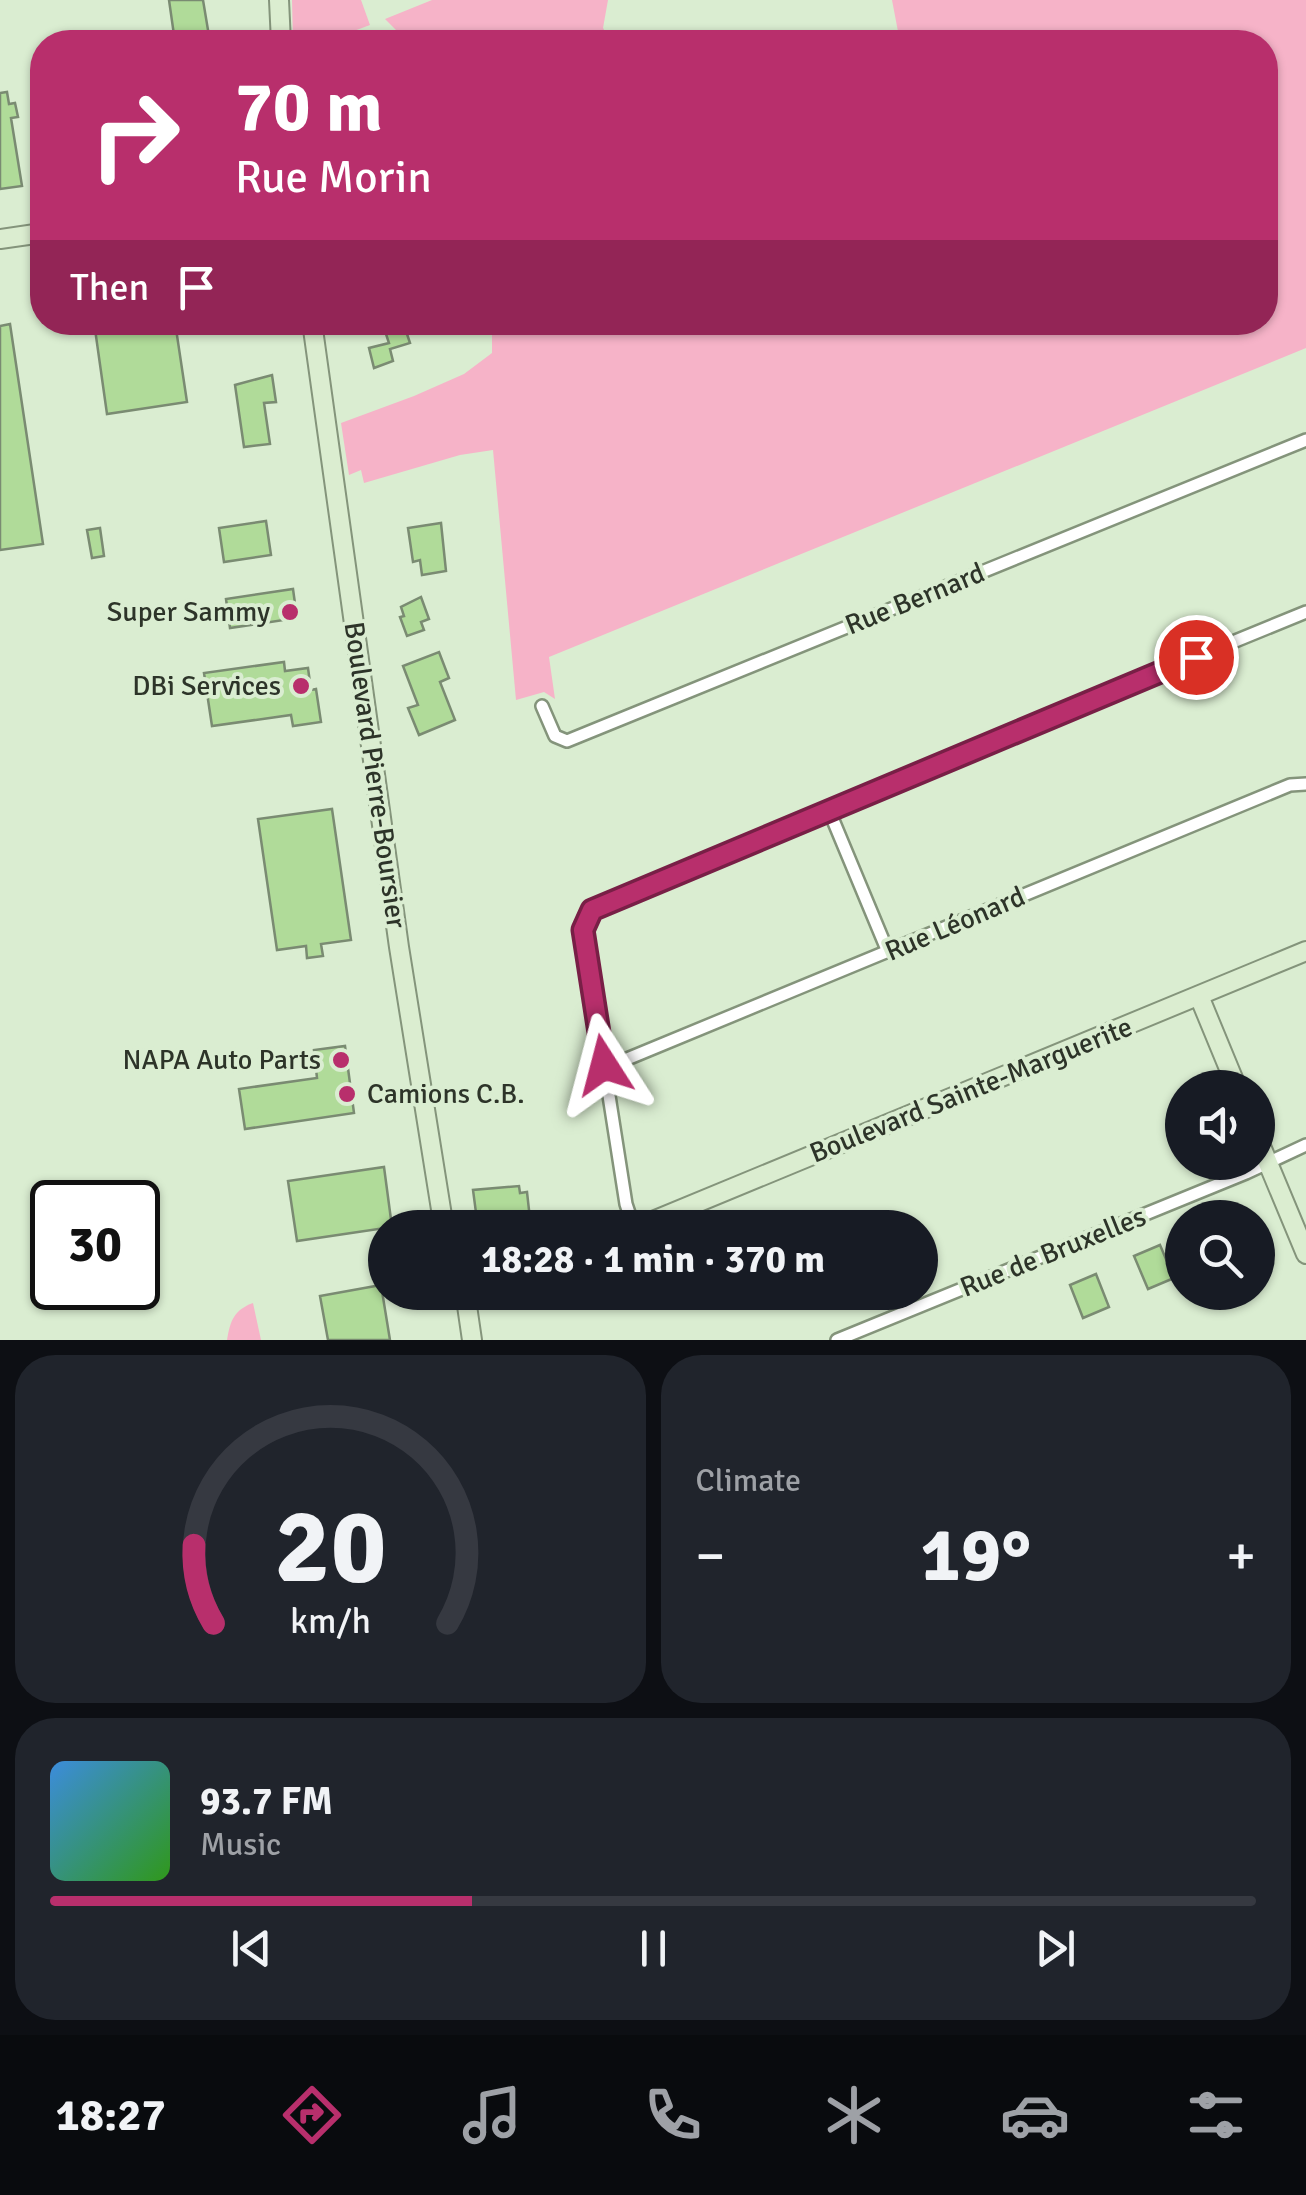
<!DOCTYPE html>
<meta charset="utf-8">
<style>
body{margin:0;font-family:Signika,sans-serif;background:#20242c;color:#f1f3f6;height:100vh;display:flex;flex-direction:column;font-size:38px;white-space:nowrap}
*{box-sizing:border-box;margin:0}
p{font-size:32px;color:#9ea1a6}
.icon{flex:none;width:55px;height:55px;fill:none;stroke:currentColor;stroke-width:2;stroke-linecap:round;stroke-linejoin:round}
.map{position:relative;height:1340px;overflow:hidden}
.panel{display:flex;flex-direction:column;gap:15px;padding:15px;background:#0d0f14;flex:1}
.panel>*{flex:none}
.guide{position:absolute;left:30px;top:30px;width:1248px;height:305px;border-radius:40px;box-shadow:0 2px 8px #0004;background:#b82f6c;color:#fff;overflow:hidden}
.tools{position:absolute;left:1165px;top:1070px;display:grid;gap:20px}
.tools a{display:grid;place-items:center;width:110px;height:110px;border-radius:50%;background:#171b24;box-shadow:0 2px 8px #0004;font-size:50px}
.speed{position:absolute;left:30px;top:1180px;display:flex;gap:20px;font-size:50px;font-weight:700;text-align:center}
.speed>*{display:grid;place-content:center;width:130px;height:130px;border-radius:50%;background:#171b24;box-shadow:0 2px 8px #0004;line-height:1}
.speed .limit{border:5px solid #111;border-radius:15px;background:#fff;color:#111}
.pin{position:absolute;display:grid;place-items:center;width:85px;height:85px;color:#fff;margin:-42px;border:5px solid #fff;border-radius:50%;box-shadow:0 2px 10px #0007}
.me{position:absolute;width:110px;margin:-55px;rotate:351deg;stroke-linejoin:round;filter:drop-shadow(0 0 8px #0008)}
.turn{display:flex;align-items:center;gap:35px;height:210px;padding:0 40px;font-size:45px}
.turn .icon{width:130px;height:130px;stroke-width:2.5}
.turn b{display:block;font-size:70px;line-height:85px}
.then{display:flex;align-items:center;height:95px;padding:0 40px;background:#0003;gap:20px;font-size:38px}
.big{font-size:75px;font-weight:800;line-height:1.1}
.panel .tile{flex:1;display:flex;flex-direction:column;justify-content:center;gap:15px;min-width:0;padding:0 35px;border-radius:40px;background:#20242c}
.panel .dial{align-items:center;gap:0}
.dial svg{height:260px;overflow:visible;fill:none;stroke:#363941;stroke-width:7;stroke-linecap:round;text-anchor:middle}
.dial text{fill:#f1f3f6;stroke:none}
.song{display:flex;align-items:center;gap:30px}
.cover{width:120px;height:120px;border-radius:15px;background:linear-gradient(135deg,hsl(210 70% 55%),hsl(110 70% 35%))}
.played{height:10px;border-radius:5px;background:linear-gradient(90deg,#b82f6c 35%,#363941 35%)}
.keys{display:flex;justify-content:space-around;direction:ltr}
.heat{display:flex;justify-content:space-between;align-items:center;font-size:55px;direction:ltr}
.panel .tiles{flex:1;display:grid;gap:15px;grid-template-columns:1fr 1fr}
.tile:last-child{grid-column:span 2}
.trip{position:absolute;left:368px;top:1210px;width:570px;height:100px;border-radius:50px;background:#171b24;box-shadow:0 2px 8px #0004;font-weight:800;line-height:100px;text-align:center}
.tab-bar{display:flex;height:160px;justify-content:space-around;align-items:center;background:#090b0e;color:#9ea1a6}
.tab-bar .icon{width:70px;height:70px}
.tab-bar .on{color:#b82f6c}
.tab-bar b{font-size:45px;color:#f1f3f6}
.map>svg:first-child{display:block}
.green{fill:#f6b3c8}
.building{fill:#b0db99;stroke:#7a8b72;stroke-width:2.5}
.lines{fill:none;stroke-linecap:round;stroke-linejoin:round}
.street-casing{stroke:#84947b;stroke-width:16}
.secondary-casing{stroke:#84947b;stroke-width:22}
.street{stroke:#fff;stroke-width:11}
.secondary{stroke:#dbedd0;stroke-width:18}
.route-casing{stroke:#781f46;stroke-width:25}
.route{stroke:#b82f6c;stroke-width:18}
.poi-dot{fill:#b82f6c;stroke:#daedd1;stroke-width:4}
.labels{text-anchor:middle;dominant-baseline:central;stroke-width:8;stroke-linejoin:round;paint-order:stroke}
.street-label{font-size:28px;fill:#2d3429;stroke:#daedd1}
.poi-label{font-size:28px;fill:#2d3429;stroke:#daedd1;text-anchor:end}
</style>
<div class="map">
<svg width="1306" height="1340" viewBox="0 0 1306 1340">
<rect width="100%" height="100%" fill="#daedd1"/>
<g class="green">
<polygon points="292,0 361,0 370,25 324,42 293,42"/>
<polygon points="432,0 608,0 603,28 611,42 408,42 385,19"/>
<polygon points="892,0 1306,0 1306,348 549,657 555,699 544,692 516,700 493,450 460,455 364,483 361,470 349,475 341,423 414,396 464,374 492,353 492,323 1265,322 1265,42 900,42"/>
<path d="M253 1303 261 1340H227C230 1321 234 1310 253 1303Z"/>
</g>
<g class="building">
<polygon points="169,0 203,0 210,42 175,42"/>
<polygon points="7,92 9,104 15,103 18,117 11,118 22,186 0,189 0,93"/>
<polygon points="94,322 175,322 187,402 107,414"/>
<polygon points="10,324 43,544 0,550 0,326"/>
<polygon points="405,328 410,343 390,349 393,361 374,368 369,348 389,343 386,334"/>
<polygon points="272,375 276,402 264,403 270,444 244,447 235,385"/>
<polygon points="266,521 271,555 224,562 219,528"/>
<polygon points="441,523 446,571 422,575 420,560 413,562 408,528"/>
<polygon points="100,528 104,556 92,558 87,530"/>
<polygon points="293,589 297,618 230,628 226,599"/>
<polygon points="421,597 429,619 421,622 424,630 407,636 400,617 404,616 401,607"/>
<polygon points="439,652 449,678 440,682 455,720 419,735 408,708 418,705 403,666"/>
<polygon points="284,662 285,671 308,668 311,690 316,689 321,722 293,726 291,715 212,726 204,673"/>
<polygon points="332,809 351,940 321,944 323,956 307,958 306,946 277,950 258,819"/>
<polygon points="345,1046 354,1113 245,1129 239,1089 317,1078 314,1050"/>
<polygon points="384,1167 392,1227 297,1241 288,1181"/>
<polygon points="519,1186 520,1193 527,1192 531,1228 478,1228 473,1190"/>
<polygon points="1160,1245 1174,1278 1148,1289 1134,1256"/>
<polygon points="1096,1274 1109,1307 1083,1318 1070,1285"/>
<polygon points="381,1285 390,1340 328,1340 320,1296"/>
</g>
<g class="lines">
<g class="street-casing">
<g id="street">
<polyline points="542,706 555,736 567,741 1306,440"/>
<polyline points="828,808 888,952"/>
<polyline points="605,1065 627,1059 1290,785 1306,784"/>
<polyline points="634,1228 626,1204 583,930 592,910 828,808 1306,612"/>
<polyline points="837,1340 1246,1173 1306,1145"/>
</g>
</g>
<g class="secondary-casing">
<g id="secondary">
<polyline points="279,0 281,42"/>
<polyline points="0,239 42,233"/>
<polyline points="312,322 399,947 444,1228"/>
<polyline points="1199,996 1237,1088"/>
<polyline points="1258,1139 1306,1254"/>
<polyline points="636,1228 1306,951"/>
<polyline points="465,1292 472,1340"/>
</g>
</g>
<use href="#street" class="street"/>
<use href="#secondary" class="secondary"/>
</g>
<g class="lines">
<g class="route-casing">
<polyline id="route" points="604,1065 583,930 592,910 1196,657"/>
</g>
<use href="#route" class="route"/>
</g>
<g class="poi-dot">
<circle cx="290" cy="612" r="10"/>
<circle cx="301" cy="686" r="10"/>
<circle cx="341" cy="1060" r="10"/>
<circle cx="347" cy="1094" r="10"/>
</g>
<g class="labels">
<g class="street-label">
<text transform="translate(915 599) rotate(-22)">Rue Bernard</text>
<text transform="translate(375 775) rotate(82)">Boulevard Pierre-Boursier</text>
<text transform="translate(955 924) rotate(-23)">Rue Léonard</text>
<text transform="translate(971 1090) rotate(-22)">Boulevard Sainte-Marguerite</text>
<text transform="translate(1053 1252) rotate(-22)">Rue de Bruxelles</text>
</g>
<g class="poi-label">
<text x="270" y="612">Super Sammy</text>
<text x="281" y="686">DBi Services</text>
<text x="321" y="1060">NAPA Auto Parts</text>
<text x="367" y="1094" text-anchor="start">Camions C.B.</text>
</g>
</g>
</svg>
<div class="tools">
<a><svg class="icon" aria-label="sound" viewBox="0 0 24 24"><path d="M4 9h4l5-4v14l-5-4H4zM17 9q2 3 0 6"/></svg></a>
<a><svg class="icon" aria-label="search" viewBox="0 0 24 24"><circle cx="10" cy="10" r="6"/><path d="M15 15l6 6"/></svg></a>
</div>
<div class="speed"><div class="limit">30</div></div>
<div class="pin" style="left:1196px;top:657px;background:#d93025"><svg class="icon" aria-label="arrive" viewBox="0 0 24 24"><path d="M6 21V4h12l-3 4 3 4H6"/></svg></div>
<svg class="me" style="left:604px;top:1065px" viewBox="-20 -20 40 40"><path d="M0-17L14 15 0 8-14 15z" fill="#b82f6c" stroke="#fff" stroke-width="4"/></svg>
<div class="trip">18:28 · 1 min · 370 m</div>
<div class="guide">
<div class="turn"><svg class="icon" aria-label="right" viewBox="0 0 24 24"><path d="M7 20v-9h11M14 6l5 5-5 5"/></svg><div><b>70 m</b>Rue Morin</div></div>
<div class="then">Then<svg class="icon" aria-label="arrive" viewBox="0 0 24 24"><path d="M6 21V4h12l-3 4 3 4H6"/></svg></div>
</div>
</div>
<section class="panel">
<div class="tiles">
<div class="tile dial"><svg viewBox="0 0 100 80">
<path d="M14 69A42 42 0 1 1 86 69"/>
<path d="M14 69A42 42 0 0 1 8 45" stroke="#b82f6c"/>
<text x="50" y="56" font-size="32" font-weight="700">20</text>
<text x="50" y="72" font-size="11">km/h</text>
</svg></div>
<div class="tile"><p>Climate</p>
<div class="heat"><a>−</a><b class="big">19°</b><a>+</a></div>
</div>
<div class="tile">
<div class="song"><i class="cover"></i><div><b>93.7 FM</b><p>Music</p></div></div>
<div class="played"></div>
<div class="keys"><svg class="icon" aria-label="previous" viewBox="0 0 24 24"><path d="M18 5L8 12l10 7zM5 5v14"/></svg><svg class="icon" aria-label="pause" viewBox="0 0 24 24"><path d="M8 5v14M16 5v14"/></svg><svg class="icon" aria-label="next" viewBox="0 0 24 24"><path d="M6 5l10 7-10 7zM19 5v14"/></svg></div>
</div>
</div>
</section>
<nav class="tab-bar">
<b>18:27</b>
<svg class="icon on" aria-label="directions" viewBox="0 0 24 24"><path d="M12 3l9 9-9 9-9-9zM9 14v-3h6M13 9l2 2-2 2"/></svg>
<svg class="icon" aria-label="music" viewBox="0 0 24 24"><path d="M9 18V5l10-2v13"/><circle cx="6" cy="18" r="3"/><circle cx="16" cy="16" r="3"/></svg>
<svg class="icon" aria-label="phone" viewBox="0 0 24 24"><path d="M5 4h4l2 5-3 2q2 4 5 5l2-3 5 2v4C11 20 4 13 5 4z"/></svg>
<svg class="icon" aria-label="climate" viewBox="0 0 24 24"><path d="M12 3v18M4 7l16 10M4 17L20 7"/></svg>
<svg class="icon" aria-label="car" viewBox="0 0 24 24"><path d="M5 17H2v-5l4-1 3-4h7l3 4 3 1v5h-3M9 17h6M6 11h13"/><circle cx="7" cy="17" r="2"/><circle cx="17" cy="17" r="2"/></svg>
<svg class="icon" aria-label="filters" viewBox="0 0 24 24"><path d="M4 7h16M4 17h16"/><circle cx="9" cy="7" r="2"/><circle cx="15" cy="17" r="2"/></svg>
</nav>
